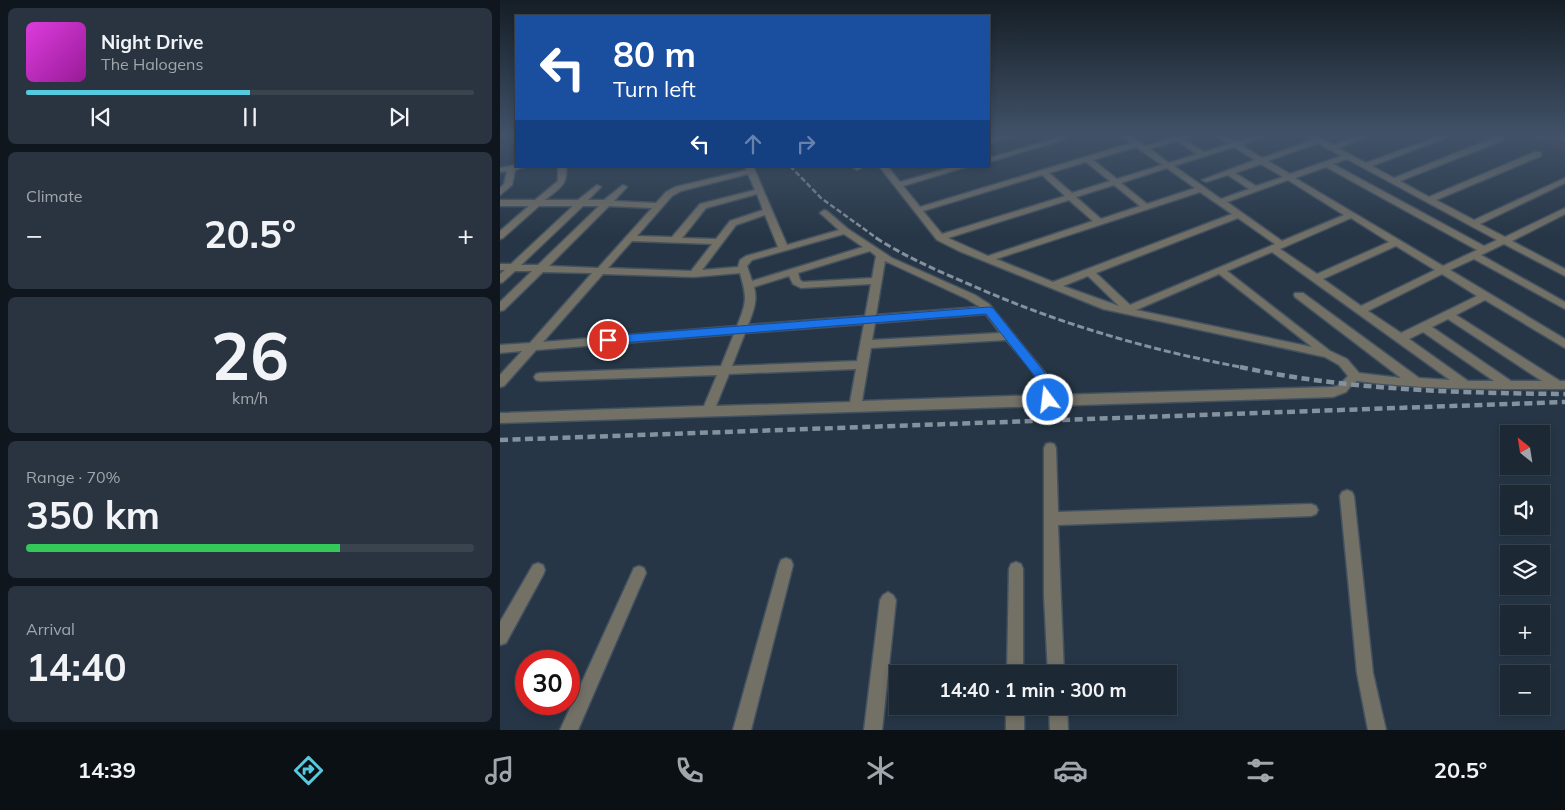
<!DOCTYPE html>
<meta charset="utf-8">
<style>
body{margin:0;font-family:Mulish,sans-serif;background:#293440;color:#f1f3f6;height:100vh;display:flex;flex-direction:column;font-size:19px;white-space:nowrap}
*{box-sizing:border-box;margin:0}
p{font-size:16px;color:#a0a6ac}
.icon{flex:none;width:28px;height:28px;fill:none;stroke:currentColor;stroke-width:2;stroke-linecap:round;stroke-linejoin:round}
.map{position:relative;flex:1;overflow:hidden}
.panel{display:flex;flex-direction:column;gap:8px;padding:8px;background:#0f161d;width:500px}
.panel>*{flex:none}
.guide{position:absolute;left:15px;top:15px;width:475px;height:152px;border-radius:0px;box-shadow:0 2px 8px #0003,0 0 0 1px #3a444f;background:#1a4fa0;color:#fff;overflow:hidden}
.needle{width:32px;rotate:330deg}
.fabs{position:absolute;left:1000px;top:425px;display:grid;gap:10px}
.fabs a{display:grid;place-items:center;width:50px;height:50px;border-radius:0px;background:#1c2834;box-shadow:0 2px 8px #0003,0 0 0 1px #3a444f;font-size:25px}
.speed{position:absolute;left:15px;top:650px;display:flex;gap:10px;font-size:25px;font-weight:700;text-align:center}
.speed>*{display:grid;place-content:center;width:65px;height:65px;border-radius:50%;background:#1c2834;box-shadow:0 2px 8px #0003,0 0 0 1px #3a444f;line-height:1}
.speed .limit{border:8px solid #d22;background:#fff;color:#111}
.pin{position:absolute;display:grid;place-items:center;width:42px;height:42px;color:#fff;margin:-21px;border:2px solid #fff;border-radius:50%;box-shadow:0 1px 5px #0007}
.me{position:absolute;width:55px;margin:-28px;rotate:345deg;stroke-linejoin:round;filter:drop-shadow(0 0 4px #0008)}
.turn{display:flex;align-items:center;gap:18px;height:105px;padding:0 15px;font-size:22px}
.turn .icon{width:65px;height:65px;stroke-width:2.5}
.turn b{display:block;font-size:35px;line-height:42px}
.lanes{display:flex;align-items:center;height:48px;padding:0 15px;background:#0003;justify-content:center;gap:25px;direction:ltr}
.lanes .off{opacity:.35}
.big{font-size:38px;font-weight:700;line-height:1.1}
.panel .card{flex:1;display:flex;flex-direction:column;justify-content:center;gap:8px;min-width:0;padding:0 18px;border-radius:8px;background:#293440}
.panel .dial{align-items:center;gap:0}
.dial b{font-size:65px;line-height:1}
.song{display:flex;align-items:center;gap:15px}
.cover{width:60px;height:60px;border-radius:8px;background:linear-gradient(135deg,hsl(300 70% 55%),hsl(300 70% 35%))}
.played{height:5px;border-radius:2px;background:linear-gradient(90deg,#55cadf 50%,#3a444f 50%)}
.keys{display:flex;justify-content:space-around;direction:ltr}
.heat{display:flex;justify-content:space-between;align-items:center;font-size:28px;direction:ltr}
.charge{height:8px;border-radius:4px;background:linear-gradient(90deg,#34c759 70%,#3a444f 0)}
.trip{position:absolute;left:389px;top:665px;width:288px;height:50px;border-radius:0px;background:#1c2834;box-shadow:0 2px 8px #0003,0 0 0 1px #3a444f;font-weight:700;line-height:50px;text-align:center}
.dock{display:flex;height:80px;justify-content:space-around;align-items:center;background:#0b1015;color:#a0a6ac}
.dock .icon{width:35px;height:35px}
.dock .active{color:#55cadf}
.dock b{font-size:22px;color:#f1f3f6}
main{display:flex;flex:1;min-height:0}
.map>svg:first-child{display:block}
.industrial{fill:#4a3538}
.lines{fill:none;stroke-linecap:round;stroke-linejoin:round}
.minor-casing{stroke:#435261;stroke-width:3}
.minor{fill:#737066;fill-rule:evenodd}
.rail-far2{stroke:#84919e;stroke-width:2.5;stroke-dasharray:5.5 2.5;stroke-linecap:butt}
.rail-far1{stroke:#84919e;stroke-width:3;stroke-dasharray:7 3;stroke-linecap:butt}
.rail{stroke:#84919e;stroke-width:4.5;stroke-dasharray:8 4.5;stroke-linecap:butt}
.route{fill:#1a73e8;stroke:#114b97}
</style>
<main>
<section class="panel">
<div class="card">
<div class="song"><i class="cover"></i><div><b>Night Drive</b><p>The Halogens</p></div></div>
<div class="played"></div>
<div class="keys"><svg class="icon" aria-label="previous" viewBox="0 0 24 24"><path d="M18 5L8 12l10 7zM5 5v14"/></svg><svg class="icon" aria-label="pause" viewBox="0 0 24 24"><path d="M8 5v14M16 5v14"/></svg><svg class="icon" aria-label="next" viewBox="0 0 24 24"><path d="M6 5l10 7-10 7zM19 5v14"/></svg></div>
</div>
<div class="card"><p>Climate</p>
<div class="heat"><a>−</a><b class="big">20.5°</b><a>+</a></div>
</div>
<div class="card dial"><b>26</b><p>km/h</p></div>
<div class="card"><p>Range · 70%</p><b class="big">350 km</b><div class="charge"></div></div>
<div class="card"><p>Arrival</p><b class="big">14:40</b></div>
</section>
<div class="map">
<svg width="1065" height="730" viewBox="0 0 1065 730">
<rect width="100%" height="100%" fill="#263646"/>
<polygon class="industrial" points="1027,135 1065,135 1065,151"/>
<g class="lines">
<g class="minor-casing">
<g id="minor">
<polygon points="503,135 516,135 489,143 489,139"/>
<polygon points="553,135 562,135 566,139 489,162 489,158 557,138"/>
<path d="M620 135H629L645 146 672 138 671 135H693L684 139 704 152 728 144 715 135H724L735 142 756 135H768L741 145 762 158 813 140 804 135H814L833 145 861 135H872L838 148 866 163 942 135H953L872 166 894 178 998 136H1004V140L900 181 929 197 1035 152H1041V156L936 200 974 220 1065 178V183L980 224 1005 237 1065 208V214L1012 241 1065 269V276L1004 244 981 255 1065 302V309L974 259 950 270 1065 339V348L985 300 956 315 1060 381H1065V389C995 389 926 390 857 381L853 383 846 392 833 397 0 423V413L204 406 217 375 40 381 36 380 34 377 36 374 40 373 221 366 234 334 36 350 4 386 0 387V375L22 351 0 353V345L30 343 92 273 43 272 4 310 0 311V302L32 271H15L3 282 0 283V274L5 270H0V264H11L73 206H39L3 238 0 239V231L29 206H0V200H35L58 181V166H66C68 186 59 188 45 200H78L97 185 101 187 88 200H104L123 185 127 187 114 201 156 203 166 192 175 187 247 170 245 166H253L287 245 339 230 320 213 324 210 327 211 348 229 392 258 475 295 489 304 545 373 553 387 554 395 833 387 838 386 848 376 839 365 825 357 603 309 459 251 437 240 379 166H387L400 182 456 166H469L403 186 420 207 631 143ZM677 141 697 154 669 163 650 149ZM818 143 841 156 790 174 768 161ZM636 147 662 165 617 179 593 160ZM734 147 755 160 702 180 706 182 728 175 749 189 721 199 674 166ZM847 159 997 240 984 246 833 164ZM586 162 610 181 572 193 549 173ZM761 164 783 177 756 186 735 173ZM826 167 977 250 943 266 795 178ZM667 168 695 188 647 204 621 183ZM248 174 255 190 200 204 172 237 137 236 172 196 181 191ZM542 175 565 196 442 234 423 211ZM788 180 844 215 782 241 727 202ZM614 185 640 206 601 219 576 197ZM700 192 732 214 553 282 496 259ZM257 194 263 210 230 221 216 239 182 238 206 208ZM569 200 593 221 488 256 448 238ZM83 206H99L38 265H21ZM109 206 152 208 98 268 49 266ZM265 215 278 247 246 256 240 260 238 267 202 270 236 225ZM738 218 775 244 630 305 596 273ZM851 218 889 242 817 274 780 249ZM344 234 363 247 252 281 247 266 252 260ZM132 241 212 244 191 271 108 268ZM896 246 935 270 861 306 823 279ZM370 251 376 256 372 278 303 282 300 280 298 273ZM772 252 950 380 919 378 803 293H795L794 295 795 297 901 378 859 373 847 359 830 351 727 271ZM385 261 467 299 480 307 376 315ZM240 273C247 298 247 302 237 326L43 342 103 274 194 277ZM719 274 812 347 636 310ZM942 274 977 296 901 333 868 311ZM289 276 293 284 301 288 371 284 365 316 248 325C253 312 258 301 254 287ZM588 276 619 306 563 286ZM486 314 500 333 372 340 375 323ZM948 319 1042 381H1011L932 327ZM364 324 357 361 232 366 245 333ZM923 332 994 381H968L909 339ZM506 340C518 354 541 377 543 395L362 401 371 348ZM356 369 350 402 216 406 229 374Z"/>
<polygon points="1051,135 1065,136 1065,141 1052,137"/>
<polygon points="16,165 27,166 15,170 12,185 0,195 0,188 4,184 7,171 0,172 0,168"/>
<polygon points="351,166 360,166 361,168 357,170"/>
<polygon points="550,443 554,444 556,448 558,512 811,504 816,506 818,510 816,514 811,516 558,525 564,674 548,674 544,596 544,448 546,444"/>
<polygon points="847,490 852,492 854,496 873,673 886,730 868,730 857,673 840,496 842,492"/>
<polygon points="286,558 291,560 293,565 251,730 233,730 279,565 281,560"/>
<polygon points="516,562 521,564 523,569 523,674 507,674 509,569 511,564"/>
<polygon points="38,563 43,565 45,570 43,575 6,643 0,645 0,622 33,565"/>
<polygon points="139,566 144,568 146,573 78,730 60,730 134,568"/>
<polygon points="388,592 393,595 396,600 382,730 364,730 380,600 383,595"/>
<rect x="506" y="706" width="18" height="24"/>
<polygon points="549,706 567,706 568,730 550,730"/>
</g>
</g>
<use href="#minor" class="minor"/>
<polyline class="rail-far2" points="290,166 321,198 378,239"/>
<path class="rail-far1" d="M376 238C406 257 438 271 471 285 559 324 652 351 746 368"/>
<g class="rail">
<path d="M740 367C846 390 957 393 1065 394"/>
<polyline points="0,440 1065,402"/>
</g>
</g>
<linearGradient id="sky" x2="0" y2="1"><stop stop-color="#151e26"/><stop offset="0.57" stop-color="#415268"/><stop offset="1" stop-color="#415268" stop-opacity="0"/></linearGradient>
<rect width="1065" height="237" fill="url(#sky)"/>
<polygon class="route" points="489,307 493,308 545,373 555,394 552,404 544,404 541,386 537,379 486,314 108,344 102,340 108,336"/>
</svg>
<div class="fabs">
<a><svg class="needle" viewBox="-14 -14 28 28"><path d="M0-13l5 13h-10z" fill="#e53935"/><path d="M0 13l5-13h-10z" fill="#a0a6ac"/></svg></a>
<a><svg class="icon" aria-label="sound" viewBox="0 0 24 24"><path d="M4 9h4l5-4v14l-5-4H4zM17 9q2 3 0 6"/></svg></a>
<a><svg class="icon" aria-label="layers" viewBox="0 0 24 24"><path d="M12 4l9 5-9 5-9-5zM3 14l9 5 9-5"/></svg></a>
<a>+</a>
<a>−</a>
</div>
<div class="speed"><div class="limit">30</div></div>
<div class="pin" style="left:108px;top:340px;background:#d93025"><svg class="icon" aria-label="arrive" viewBox="0 0 24 24"><path d="M6 21V4h12l-3 4 3 4H6"/></svg></div>
<svg class="me" style="left:548px;top:400px" viewBox="-20 -20 40 40"><circle r="17" fill="#1a73e8" stroke="#fff" stroke-width="3"/><path d="M0-11L8 9 0 5-8 9z" fill="#fff"/></svg>
<div class="trip">14:40 · 1 min · 300 m</div>
<div class="guide">
<div class="turn"><svg class="icon" aria-label="left" viewBox="0 0 24 24"><path d="M17 20v-9H6M10 6l-5 5 5 5"/></svg><div><b>80 m</b>Turn left</div></div>
<div class="lanes"><svg class="icon" aria-label="left" viewBox="0 0 24 24"><path d="M17 20v-9H6M10 6l-5 5 5 5"/></svg><svg class="icon off" aria-label="ahead" viewBox="0 0 24 24"><path d="M12 20V5M6 11l6-6 6 6"/></svg><svg class="icon off" aria-label="right" viewBox="0 0 24 24"><path d="M7 20v-9h11M14 6l5 5-5 5"/></svg></div>
</div>
</div>
</main>
<nav class="dock">
<b>14:39</b>
<svg class="icon active" aria-label="directions" viewBox="0 0 24 24"><path d="M12 3l9 9-9 9-9-9zM9 14v-3h6M13 9l2 2-2 2"/></svg>
<svg class="icon" aria-label="music" viewBox="0 0 24 24"><path d="M9 18V5l10-2v13"/><circle cx="6" cy="18" r="3"/><circle cx="16" cy="16" r="3"/></svg>
<svg class="icon" aria-label="phone" viewBox="0 0 24 24"><path d="M5 4h4l2 5-3 2q2 4 5 5l2-3 5 2v4C11 20 4 13 5 4z"/></svg>
<svg class="icon" aria-label="climate" viewBox="0 0 24 24"><path d="M12 3v18M4 7l16 10M4 17L20 7"/></svg>
<svg class="icon" aria-label="car" viewBox="0 0 24 24"><path d="M5 17H2v-5l4-1 3-4h7l3 4 3 1v5h-3M9 17h6M6 11h13"/><circle cx="7" cy="17" r="2"/><circle cx="17" cy="17" r="2"/></svg>
<svg class="icon" aria-label="filters" viewBox="0 0 24 24"><path d="M4 7h16M4 17h16"/><circle cx="9" cy="7" r="2"/><circle cx="15" cy="17" r="2"/></svg>
<b>20.5°</b>
</nav>
